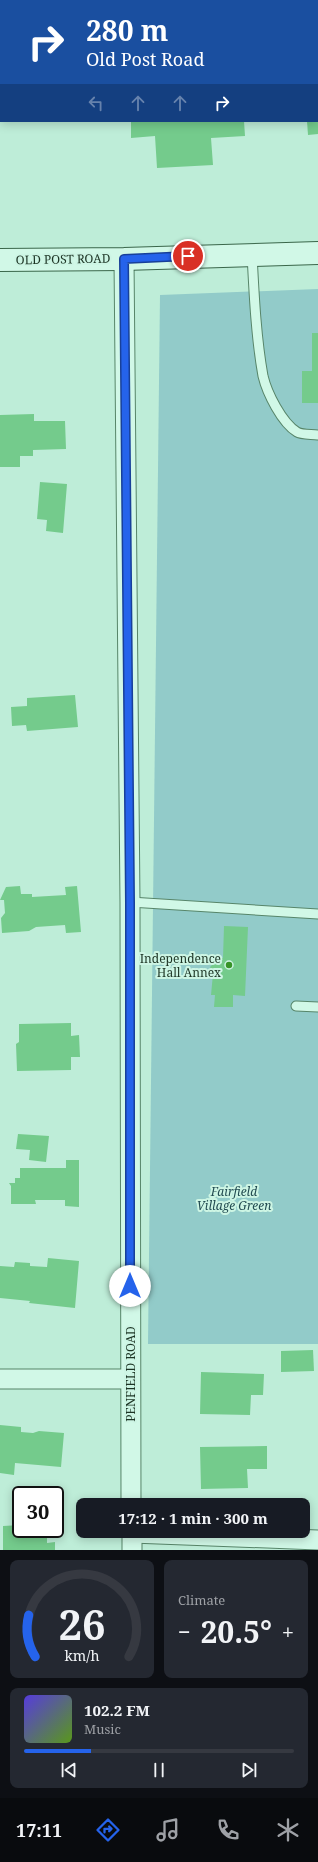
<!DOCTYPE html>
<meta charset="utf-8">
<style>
body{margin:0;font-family:"Noto Serif",serif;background:#242831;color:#f1f3f6;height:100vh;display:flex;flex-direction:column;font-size:15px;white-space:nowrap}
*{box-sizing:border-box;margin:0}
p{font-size:13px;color:#9ea1a6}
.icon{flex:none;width:22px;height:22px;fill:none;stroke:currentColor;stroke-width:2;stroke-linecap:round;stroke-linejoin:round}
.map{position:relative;height:1550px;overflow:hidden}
.sheet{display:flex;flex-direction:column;gap:10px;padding:10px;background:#0d0f14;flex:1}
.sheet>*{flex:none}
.guide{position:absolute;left:0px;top:0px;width:318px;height:122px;box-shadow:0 2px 10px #0003;background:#1a4fa0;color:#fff;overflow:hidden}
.speed{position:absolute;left:12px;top:1486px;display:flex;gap:8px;font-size:20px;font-weight:700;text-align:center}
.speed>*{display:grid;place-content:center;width:52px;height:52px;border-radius:50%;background:#171b24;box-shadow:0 2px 10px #0003;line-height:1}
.speed .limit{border:2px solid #111;border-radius:6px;background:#fff;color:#111}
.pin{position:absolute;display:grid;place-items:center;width:34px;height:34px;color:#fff;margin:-17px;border:2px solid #fff;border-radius:50%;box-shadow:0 1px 4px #0007}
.me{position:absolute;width:44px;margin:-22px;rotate:0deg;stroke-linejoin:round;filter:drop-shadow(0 0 3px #0008)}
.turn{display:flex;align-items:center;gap:14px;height:84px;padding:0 20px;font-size:18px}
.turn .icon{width:52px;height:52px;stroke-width:2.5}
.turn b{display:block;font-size:28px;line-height:34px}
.lanes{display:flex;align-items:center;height:38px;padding:0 20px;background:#0003;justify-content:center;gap:20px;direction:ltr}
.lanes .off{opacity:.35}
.big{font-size:30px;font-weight:700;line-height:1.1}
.sheet .widget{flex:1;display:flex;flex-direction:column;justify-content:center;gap:6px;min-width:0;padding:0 14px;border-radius:8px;background:#242831}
.sheet .dial{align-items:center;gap:0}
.dial svg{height:104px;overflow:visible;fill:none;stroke:#363941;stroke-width:7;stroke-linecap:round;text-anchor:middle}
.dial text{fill:#f1f3f6;stroke:none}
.song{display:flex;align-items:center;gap:12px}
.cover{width:48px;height:48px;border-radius:6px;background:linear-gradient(135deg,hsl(250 70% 55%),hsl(90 70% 35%))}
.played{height:4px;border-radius:2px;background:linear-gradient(90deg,#2563eb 25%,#363941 25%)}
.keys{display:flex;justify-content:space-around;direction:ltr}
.heat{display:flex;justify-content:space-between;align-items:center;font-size:22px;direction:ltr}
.sheet .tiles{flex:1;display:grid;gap:10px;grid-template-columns:1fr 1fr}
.widget:last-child{grid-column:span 2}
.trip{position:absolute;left:76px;top:1498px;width:234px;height:40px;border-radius:8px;background:#171b24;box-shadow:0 2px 10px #0003;font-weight:700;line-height:40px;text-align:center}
.dock{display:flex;height:64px;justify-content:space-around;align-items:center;background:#090b0e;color:#9ea1a6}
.dock .icon{width:28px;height:28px}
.dock .selected{color:#2563eb}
.dock b{font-size:18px;color:#f1f3f6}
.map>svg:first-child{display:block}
.green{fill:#92cbc9}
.building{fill:#74cb8c}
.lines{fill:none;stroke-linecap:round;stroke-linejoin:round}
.lane-casing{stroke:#578569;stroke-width:11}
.street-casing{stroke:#578569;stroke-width:21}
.secondary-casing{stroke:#3a664a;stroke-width:24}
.lane{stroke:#d1f8e7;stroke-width:9}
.street{stroke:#d1f8e7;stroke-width:19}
.secondary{stroke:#d1f8e7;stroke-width:22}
.route-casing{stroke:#184099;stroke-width:10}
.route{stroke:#2563eb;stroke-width:7}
.poi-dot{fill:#379328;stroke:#cdf5e4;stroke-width:1.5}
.labels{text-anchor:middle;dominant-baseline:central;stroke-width:4;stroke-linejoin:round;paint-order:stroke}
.street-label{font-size:12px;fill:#1c3424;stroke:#cdf5e4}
.poi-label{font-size:12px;fill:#1c3424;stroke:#cdf5e4;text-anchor:end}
.park-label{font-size:12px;font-style:italic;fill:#224b51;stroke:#cdf5e4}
</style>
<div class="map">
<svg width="318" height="1550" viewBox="0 0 318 1550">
<rect width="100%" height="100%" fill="#beedd8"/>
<polygon class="green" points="318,289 318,1344 148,1344 160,295"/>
<g class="building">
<polygon points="131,121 244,121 245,136 211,138 213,165 157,168 155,136 131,138"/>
<polygon points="307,121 318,121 318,134 308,135"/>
<polygon points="312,333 318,333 318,403 302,403 302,371 312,371"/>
<polygon points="34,414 34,421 65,421 66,449 33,450 33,456 20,456 20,467 0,467 0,415"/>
<polygon points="40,482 67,484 63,533 46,531 47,520 37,519"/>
<polygon points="75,695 78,727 27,731 26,725 12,726 11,707 27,706 27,698"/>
<polygon points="20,886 21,894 32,894 32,897 66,895 65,887 77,886 81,932 66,933 65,925 36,927 29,931 2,933 1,918 5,913 4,900 0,900 6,887"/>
<polygon points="224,926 248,927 245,996 233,995 233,1007 214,1007 215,995 211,995 213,974 210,967 213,964 213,958 223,958"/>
<polygon points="71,1023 71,1036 79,1035 80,1057 71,1057 71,1070 17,1071 16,1044 19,1042 19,1024"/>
<polygon points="18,1134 49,1136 46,1162 29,1160 30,1150 16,1149"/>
<polygon points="66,1160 79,1160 79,1207 65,1206 65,1200 35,1200 36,1204 11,1204 11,1186 9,1183 15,1183 15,1178 20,1178 20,1168 66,1168"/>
<polygon points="48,1258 79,1261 75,1308 29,1303 30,1301 0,1298 0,1266 14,1267 15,1262 30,1263 30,1266 47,1267"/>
<polygon points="313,1350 314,1371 281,1372 281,1351"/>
<polygon points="201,1372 264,1374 263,1395 251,1395 250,1415 200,1414"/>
<polygon points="0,1425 21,1427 21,1432 33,1433 39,1431 64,1433 61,1467 15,1463 14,1475 0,1473"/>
<polygon points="267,1446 267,1469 247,1469 248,1488 201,1489 200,1447"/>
<polygon points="21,1525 21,1529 47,1529 47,1543 55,1542 55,1550 3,1550 3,1526"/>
</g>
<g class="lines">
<g class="lane-casing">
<g id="lane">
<path d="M252 254C254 293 256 337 263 376 267 393 282 423 297 432 302 435 312 434 318 435"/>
<polyline points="130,902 318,914"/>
<polyline points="296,1006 318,1007"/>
</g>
</g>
<g class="street-casing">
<g id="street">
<polyline points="124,259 130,902 131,1505"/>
<polyline points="0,1379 130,1379"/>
<polyline points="132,1531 132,1550"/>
<polyline points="132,1533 318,1540"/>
</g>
</g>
<g class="secondary-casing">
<polyline id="secondary" points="0,260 124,259 318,253"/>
</g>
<use href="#lane" class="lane"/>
<use href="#street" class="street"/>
<use href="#secondary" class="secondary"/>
</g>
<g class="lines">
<g class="route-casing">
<polyline id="route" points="130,1286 130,902 124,259 188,256"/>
</g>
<use href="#route" class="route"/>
</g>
<circle class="poi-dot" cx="229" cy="965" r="4"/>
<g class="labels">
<g class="street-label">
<text transform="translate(63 259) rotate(-1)">OLD POST ROAD</text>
<text transform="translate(130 1374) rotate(-90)">PENFIELD ROAD</text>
</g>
<g class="poi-label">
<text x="221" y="958">Independence<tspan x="221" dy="14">Hall Annex</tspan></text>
</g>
<g class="park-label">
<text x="234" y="1191">Fairfield<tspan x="234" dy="14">Village Green</tspan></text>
</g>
</g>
</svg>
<div class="speed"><div class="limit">30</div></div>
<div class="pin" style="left:188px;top:256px;background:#d93025"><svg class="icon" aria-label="arrive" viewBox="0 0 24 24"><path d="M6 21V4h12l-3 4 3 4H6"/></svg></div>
<svg class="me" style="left:130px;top:1286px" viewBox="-20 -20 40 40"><circle r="19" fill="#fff"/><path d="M0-13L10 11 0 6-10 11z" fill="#2563eb"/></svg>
<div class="trip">17:12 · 1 min · 300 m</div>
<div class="guide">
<div class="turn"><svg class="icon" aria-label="right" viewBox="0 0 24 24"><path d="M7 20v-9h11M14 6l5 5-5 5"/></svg><div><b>280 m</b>Old Post Road</div></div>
<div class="lanes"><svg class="icon off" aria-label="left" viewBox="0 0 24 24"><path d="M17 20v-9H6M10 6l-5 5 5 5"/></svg><svg class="icon off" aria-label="ahead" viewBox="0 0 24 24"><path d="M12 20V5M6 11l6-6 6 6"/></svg><svg class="icon off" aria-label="ahead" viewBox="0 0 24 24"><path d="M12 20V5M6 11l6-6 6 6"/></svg><svg class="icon" aria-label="right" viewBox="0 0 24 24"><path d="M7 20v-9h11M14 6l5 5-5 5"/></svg></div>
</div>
</div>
<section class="sheet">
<div class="tiles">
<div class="widget dial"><svg viewBox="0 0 100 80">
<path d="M14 69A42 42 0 1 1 86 69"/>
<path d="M14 69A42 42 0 0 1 9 37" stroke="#2563eb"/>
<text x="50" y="56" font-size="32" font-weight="700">26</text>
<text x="50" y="72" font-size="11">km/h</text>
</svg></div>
<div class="widget"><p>Climate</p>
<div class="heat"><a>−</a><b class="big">20.5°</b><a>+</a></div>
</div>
<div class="widget">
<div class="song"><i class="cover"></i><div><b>102.2 FM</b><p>Music</p></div></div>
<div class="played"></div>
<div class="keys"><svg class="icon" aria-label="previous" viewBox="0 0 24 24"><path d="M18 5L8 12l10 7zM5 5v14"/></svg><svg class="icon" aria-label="pause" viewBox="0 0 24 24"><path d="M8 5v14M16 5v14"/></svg><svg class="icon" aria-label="next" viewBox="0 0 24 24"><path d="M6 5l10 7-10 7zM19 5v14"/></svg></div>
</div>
</div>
</section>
<nav class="dock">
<b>17:11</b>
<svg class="icon selected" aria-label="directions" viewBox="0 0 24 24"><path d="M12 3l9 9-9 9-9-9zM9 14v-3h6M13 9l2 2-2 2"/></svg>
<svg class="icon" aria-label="music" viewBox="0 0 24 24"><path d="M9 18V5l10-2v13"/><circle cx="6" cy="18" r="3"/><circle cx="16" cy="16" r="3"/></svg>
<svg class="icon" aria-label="phone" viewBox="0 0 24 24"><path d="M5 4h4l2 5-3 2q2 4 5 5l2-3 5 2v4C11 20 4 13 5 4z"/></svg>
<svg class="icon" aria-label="climate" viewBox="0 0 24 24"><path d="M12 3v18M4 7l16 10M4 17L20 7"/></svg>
</nav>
